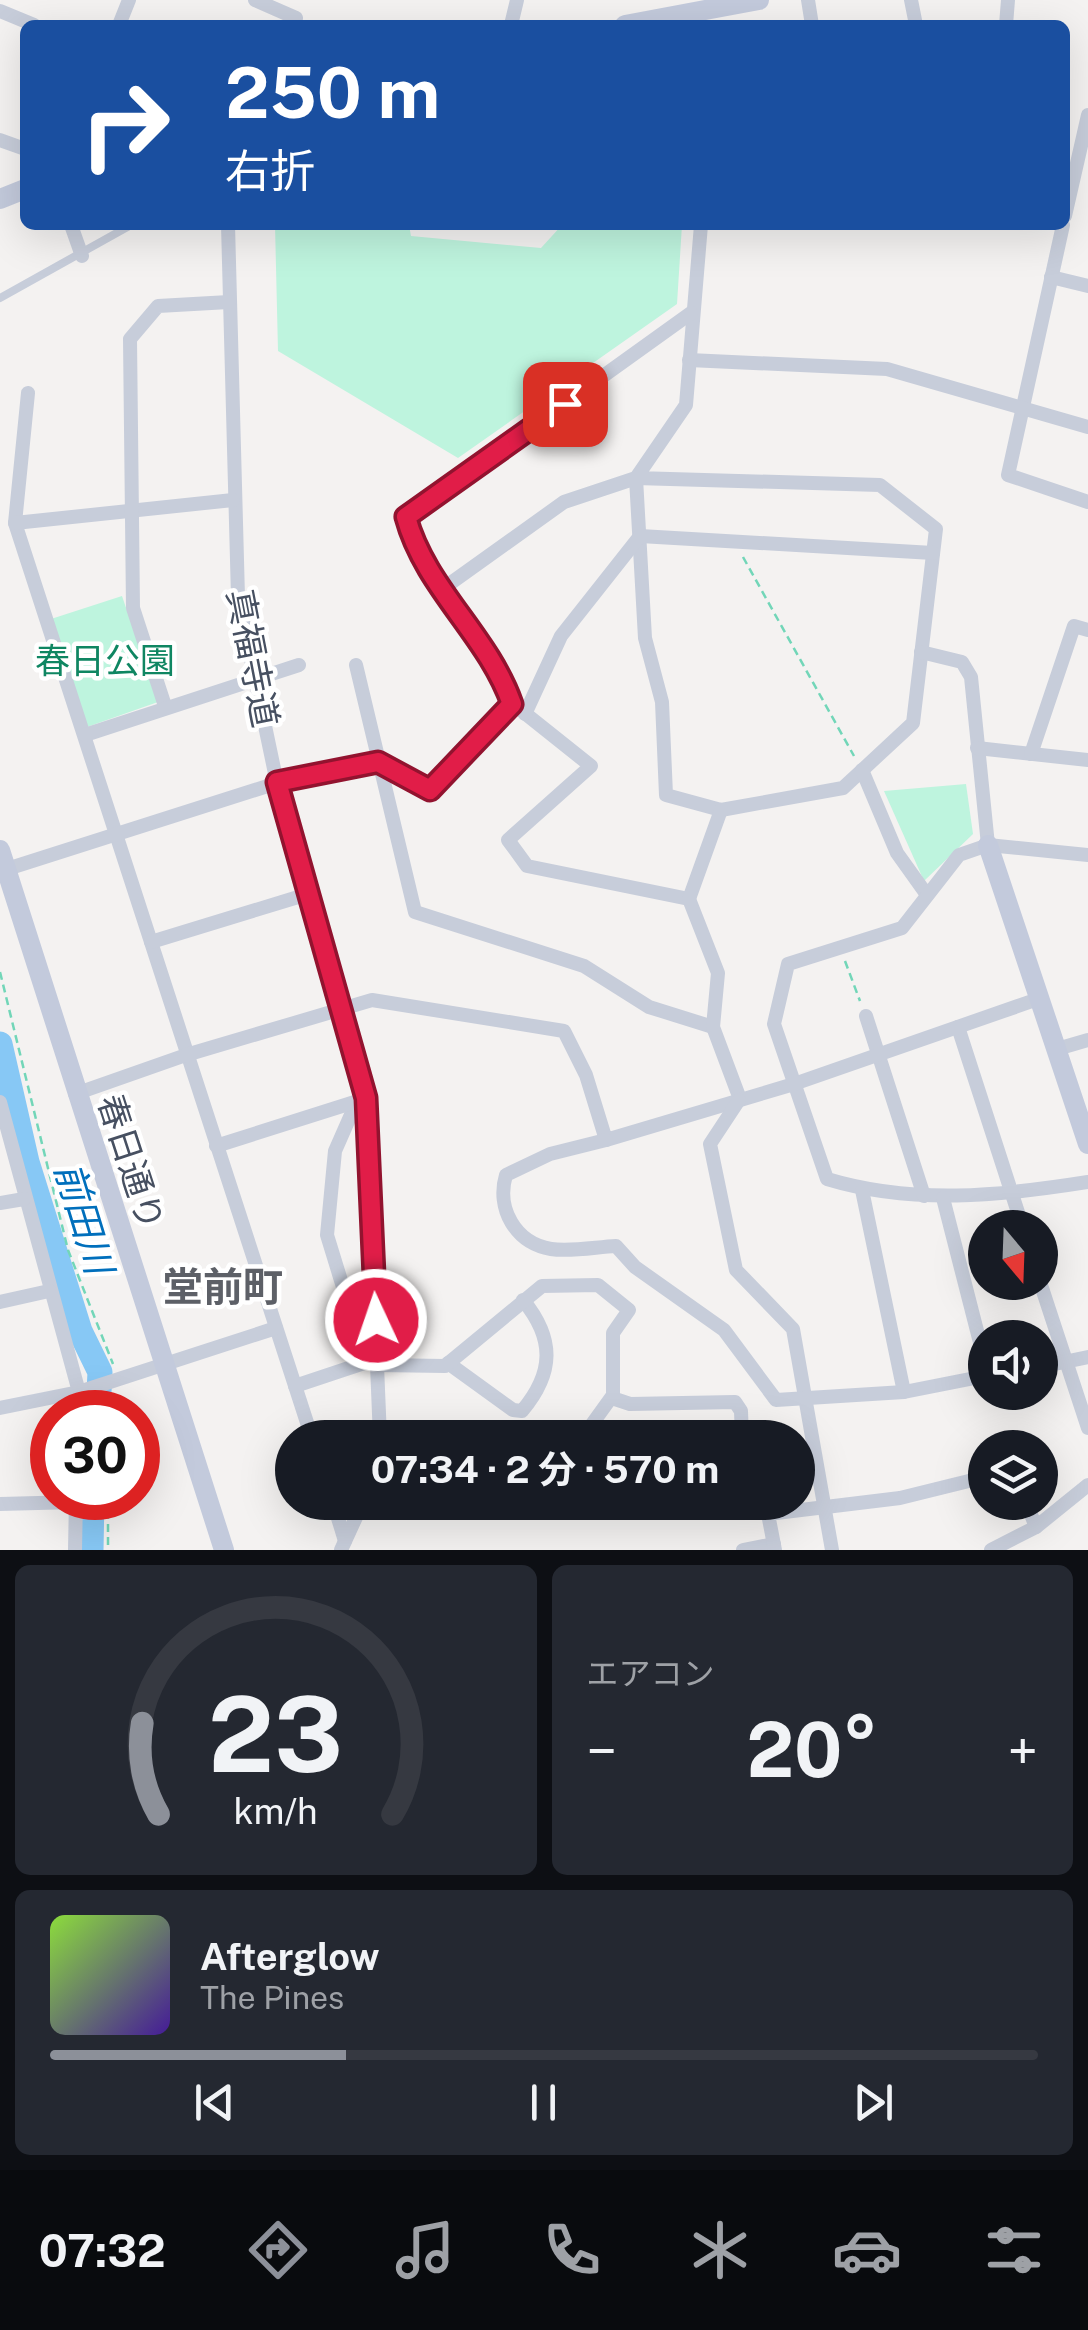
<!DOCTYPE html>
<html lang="ja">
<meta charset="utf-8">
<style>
body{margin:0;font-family:"Public Sans","Noto Sans JP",sans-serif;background:#242831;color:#f1f3f6;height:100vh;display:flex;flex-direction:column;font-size:38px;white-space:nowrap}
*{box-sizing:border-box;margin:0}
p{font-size:32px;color:#9ea1a6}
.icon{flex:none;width:55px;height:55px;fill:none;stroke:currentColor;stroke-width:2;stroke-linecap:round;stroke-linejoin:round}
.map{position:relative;height:1550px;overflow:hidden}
.side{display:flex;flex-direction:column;gap:15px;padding:15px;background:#0d0f14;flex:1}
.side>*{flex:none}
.guide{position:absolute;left:20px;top:20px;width:1050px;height:210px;border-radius:15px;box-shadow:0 10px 40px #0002;background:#1a4fa0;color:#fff;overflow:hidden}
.needle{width:65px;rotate:161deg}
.fabs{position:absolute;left:968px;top:1210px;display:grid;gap:20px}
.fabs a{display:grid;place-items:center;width:90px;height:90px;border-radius:50%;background:#171b24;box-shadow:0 10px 40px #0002;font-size:50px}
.speed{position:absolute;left:30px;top:1390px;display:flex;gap:20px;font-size:50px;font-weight:700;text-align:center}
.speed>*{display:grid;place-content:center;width:130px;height:130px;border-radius:50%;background:#171b24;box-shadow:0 10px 40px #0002;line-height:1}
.speed .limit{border:15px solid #d22;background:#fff;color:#111}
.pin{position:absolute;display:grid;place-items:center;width:85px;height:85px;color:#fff;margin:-42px;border-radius:20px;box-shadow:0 5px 15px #0006}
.me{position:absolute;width:110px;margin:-55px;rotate:357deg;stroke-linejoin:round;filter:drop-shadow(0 0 8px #0008)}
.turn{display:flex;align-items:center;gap:35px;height:210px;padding:0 40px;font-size:45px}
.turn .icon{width:130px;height:130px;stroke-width:2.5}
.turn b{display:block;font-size:70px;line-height:85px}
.big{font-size:75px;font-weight:700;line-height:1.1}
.side .widget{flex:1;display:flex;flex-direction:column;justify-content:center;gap:15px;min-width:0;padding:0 35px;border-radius:15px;background:#242831}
.side .dial{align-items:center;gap:0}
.dial svg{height:260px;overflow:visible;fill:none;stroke:#363941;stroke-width:7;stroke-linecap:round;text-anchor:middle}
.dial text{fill:#f1f3f6;stroke:none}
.song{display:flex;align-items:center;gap:30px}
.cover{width:120px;height:120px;border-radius:15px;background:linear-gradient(135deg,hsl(90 70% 55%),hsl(260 70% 35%))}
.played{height:10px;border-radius:5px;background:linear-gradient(90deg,#8c9099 30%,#363941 30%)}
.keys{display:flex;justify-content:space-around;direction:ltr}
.heat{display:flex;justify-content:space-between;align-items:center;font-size:55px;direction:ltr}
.side .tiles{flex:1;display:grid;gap:15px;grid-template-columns:1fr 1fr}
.widget:last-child{grid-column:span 2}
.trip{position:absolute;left:275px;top:1420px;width:540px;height:100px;border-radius:50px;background:#171b24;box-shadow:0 10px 40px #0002;font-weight:700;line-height:100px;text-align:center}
.dock{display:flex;height:160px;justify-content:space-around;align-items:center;background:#090b0e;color:#9ea1a6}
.dock .icon{width:70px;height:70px}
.dock .on{color:#8c9099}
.dock b{font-size:45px;color:#f1f3f6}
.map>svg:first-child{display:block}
.green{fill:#bef4de}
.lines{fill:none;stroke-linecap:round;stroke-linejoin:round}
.river{stroke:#87c8f5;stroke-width:25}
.path{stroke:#72d6b8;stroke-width:2.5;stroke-dasharray:8 5;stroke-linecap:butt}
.lane{stroke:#c7cdda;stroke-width:8}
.street{stroke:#c7cdda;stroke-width:14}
.secondary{stroke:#c3cadc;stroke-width:20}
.route-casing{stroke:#92132f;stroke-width:25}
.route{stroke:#e11d48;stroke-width:18}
.labels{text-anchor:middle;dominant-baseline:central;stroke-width:9;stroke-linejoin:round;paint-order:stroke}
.street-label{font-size:35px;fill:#475061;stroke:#fff}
.park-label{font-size:35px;fill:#0f8662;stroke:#fff}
.water-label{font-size:38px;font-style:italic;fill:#006fbc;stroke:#fff}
.quarter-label{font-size:40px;font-weight:bold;fill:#5d6067;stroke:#fff}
</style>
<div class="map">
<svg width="1088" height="1550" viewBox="0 0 1088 1550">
<rect width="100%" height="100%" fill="#f4f2f1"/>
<g class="green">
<polygon points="275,225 409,225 411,236 541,248 562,225 682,225 677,304 458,458 278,351"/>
<polygon points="122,596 158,702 87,727 51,619"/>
<polygon points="966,784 973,834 924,881 884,791"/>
</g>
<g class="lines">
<g class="river">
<polyline points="0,1044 27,1162 80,1331 100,1372 98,1412"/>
<polyline points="91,1550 92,1498"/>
</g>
<g class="path">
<polyline points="743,557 854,756"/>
<polyline points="845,961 860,1001"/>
<polyline points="0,972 68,1250 113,1364"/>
<polyline points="116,1412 117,1396"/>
<polyline points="108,1498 108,1550"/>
</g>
<polyline class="lane" points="0,298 131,225"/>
<g class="street">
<polyline points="255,0 296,18"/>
<polyline points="808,0 812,25"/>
<polyline points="911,0 916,25"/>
<polyline points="0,11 34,25"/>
<polyline points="119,25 129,0"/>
<polyline points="511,25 517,0"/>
<polyline points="1006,25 1008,0"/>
<polyline points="0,140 25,149"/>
<polyline points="1065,216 1088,115"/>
<polyline points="71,225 82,256"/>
<polyline points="228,225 238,597 277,783 366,1098 380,1438"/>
<polyline points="1063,225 1008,475 1088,502"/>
<polyline points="1051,277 1088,286"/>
<polyline points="689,360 887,369 1088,427"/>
<polyline points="28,393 15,523 312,1438"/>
<polyline points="15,523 233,500"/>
<polyline points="441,590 564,502 636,478 880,485 936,529 913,723 843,788 721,810 666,795 662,702 645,638 636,478 686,405 701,225"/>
<polyline points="921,652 962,662 971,677 988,845"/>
<polyline points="356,665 415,912 584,966 649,1007 713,1027"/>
<polyline points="512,703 591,766 508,840 527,866 689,899 718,973 713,1027 740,1099"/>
<polyline points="165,706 133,608 130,339 158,306 229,302"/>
<polyline points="525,714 561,636 640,536 933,553"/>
<polyline points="85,735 299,665"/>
<polyline points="977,748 1088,760"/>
<polyline points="1031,754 1074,626 1088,630"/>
<polyline points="862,770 897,853 927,895"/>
<path d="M1088 855 988 845 959 855 902 928 788 964 774 1024 827 1179C913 1205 1000 1196 1088 1182"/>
<path d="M7 869 277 783 379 763 430 789 512 703C488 635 425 588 407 517L691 313"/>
<polyline points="689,899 721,810"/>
<polyline points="151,942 308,894"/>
<polyline points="866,1016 924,1196"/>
<polyline points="958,1027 1023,1228"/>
<polyline points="1057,1049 1088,1040"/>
<polyline points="75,1094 186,1055 372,1000 564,1031 586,1075 606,1140 794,1084 1038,999"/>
<polyline points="739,1100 710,1144 736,1270 793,1329 832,1550"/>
<polyline points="357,1101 335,1151 327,1235 366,1362"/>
<polyline points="0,1102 79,1392 79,1412"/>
<path d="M606 1140 550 1154 506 1175C496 1208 515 1243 551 1249 571 1252 596 1247 616 1246L635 1267 724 1330 776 1400 904 1392 985 1376"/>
<polyline points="216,1146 361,1100"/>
<polyline points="862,1190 904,1392"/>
<polyline points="943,1198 985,1362"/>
<polyline points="0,1203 24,1199"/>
<polyline points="1040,1282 1088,1428"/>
<polyline points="0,1302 49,1291"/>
<path d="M448 1363 513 1410 522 1411C554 1373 555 1339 523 1300"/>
<polyline points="379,1365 445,1366 542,1286 598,1285 629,1310 613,1333 613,1395 582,1438"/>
<polyline points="1040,1367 1088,1357"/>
<polyline points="295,1386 373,1360"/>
<polyline points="612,1398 630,1404 735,1402 741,1411 742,1438"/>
<polyline points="0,1408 79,1392 276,1328"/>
<polyline points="333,1502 345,1541"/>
<polyline points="1026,1502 1036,1527"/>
<polyline points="0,1504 76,1502"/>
<polyline points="75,1550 76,1498"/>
<polyline points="341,1550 363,1502"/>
<polyline points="743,1550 774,1544"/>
<polyline points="775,1550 768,1514 900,1498 985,1477"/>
<polyline points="991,1550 1036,1527 1088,1485"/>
</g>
<g class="secondary">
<polyline points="625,25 759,0"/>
<polyline points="0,199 25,189"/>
<polyline points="988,845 1088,1144"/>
<polyline points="0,850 224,1550"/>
</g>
</g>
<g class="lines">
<g class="route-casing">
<path id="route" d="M376 1320 366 1098 277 782 378 762 430 790 512 704C488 635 425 588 406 517L565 404"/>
</g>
<use href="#route" class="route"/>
</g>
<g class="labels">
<g class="street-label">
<text transform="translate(253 658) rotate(79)">真福寺道</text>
<text transform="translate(131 1162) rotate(72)">春日通り</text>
</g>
<g class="park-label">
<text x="105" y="660">春日公園</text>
</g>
<g class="water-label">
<text transform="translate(84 1218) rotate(73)">前田川</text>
</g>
<g class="quarter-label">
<text x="223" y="1286">堂前町</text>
</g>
</g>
</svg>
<div class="fabs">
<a><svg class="needle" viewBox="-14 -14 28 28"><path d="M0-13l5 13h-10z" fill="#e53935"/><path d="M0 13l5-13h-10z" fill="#9ea1a6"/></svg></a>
<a><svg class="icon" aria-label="sound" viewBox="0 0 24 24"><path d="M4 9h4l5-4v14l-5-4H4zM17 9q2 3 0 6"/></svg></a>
<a><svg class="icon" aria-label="layers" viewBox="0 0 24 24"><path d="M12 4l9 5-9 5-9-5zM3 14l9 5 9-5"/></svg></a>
</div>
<div class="speed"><div class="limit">30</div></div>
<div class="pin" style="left:565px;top:404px;background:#d93025"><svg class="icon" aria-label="arrive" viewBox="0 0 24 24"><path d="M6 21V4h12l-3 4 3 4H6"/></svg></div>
<svg class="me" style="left:376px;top:1320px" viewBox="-20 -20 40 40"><circle r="17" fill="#e11d48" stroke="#fff" stroke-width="3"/><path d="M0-11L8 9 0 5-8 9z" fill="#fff"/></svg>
<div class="trip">07:34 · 2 分 · 570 m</div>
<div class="guide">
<div class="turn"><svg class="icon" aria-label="right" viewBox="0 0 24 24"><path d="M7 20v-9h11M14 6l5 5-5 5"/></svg><div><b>250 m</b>右折</div></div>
</div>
</div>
<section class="side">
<div class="tiles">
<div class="widget dial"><svg viewBox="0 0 100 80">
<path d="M14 69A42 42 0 1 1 86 69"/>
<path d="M14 69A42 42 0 0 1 9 41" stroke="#8c9099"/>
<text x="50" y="56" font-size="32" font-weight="700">23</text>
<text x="50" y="72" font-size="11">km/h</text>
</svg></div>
<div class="widget"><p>エアコン</p>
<div class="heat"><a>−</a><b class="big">20°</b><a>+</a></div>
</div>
<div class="widget">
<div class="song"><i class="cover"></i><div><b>Afterglow</b><p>The Pines</p></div></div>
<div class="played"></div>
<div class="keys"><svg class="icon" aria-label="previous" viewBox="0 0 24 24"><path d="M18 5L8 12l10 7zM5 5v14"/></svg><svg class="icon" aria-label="pause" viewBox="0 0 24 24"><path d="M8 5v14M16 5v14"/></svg><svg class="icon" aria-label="next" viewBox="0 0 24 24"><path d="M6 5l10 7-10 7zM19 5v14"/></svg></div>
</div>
</div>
</section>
<nav class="dock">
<b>07:32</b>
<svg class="icon on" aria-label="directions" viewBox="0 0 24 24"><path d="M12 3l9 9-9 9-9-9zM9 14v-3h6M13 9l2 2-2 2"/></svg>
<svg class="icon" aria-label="music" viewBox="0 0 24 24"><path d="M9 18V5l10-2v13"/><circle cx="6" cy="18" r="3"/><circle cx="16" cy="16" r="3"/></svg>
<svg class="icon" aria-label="phone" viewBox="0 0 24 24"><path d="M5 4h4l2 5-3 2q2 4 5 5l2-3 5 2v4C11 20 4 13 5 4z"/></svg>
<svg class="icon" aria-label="climate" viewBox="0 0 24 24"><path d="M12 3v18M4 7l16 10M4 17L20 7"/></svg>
<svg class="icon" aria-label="car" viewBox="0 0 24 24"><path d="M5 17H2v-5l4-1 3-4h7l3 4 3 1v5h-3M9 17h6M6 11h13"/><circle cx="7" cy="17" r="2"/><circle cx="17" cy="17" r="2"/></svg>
<svg class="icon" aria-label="filters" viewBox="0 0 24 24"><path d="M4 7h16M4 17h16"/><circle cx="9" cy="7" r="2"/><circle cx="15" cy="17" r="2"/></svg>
</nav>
